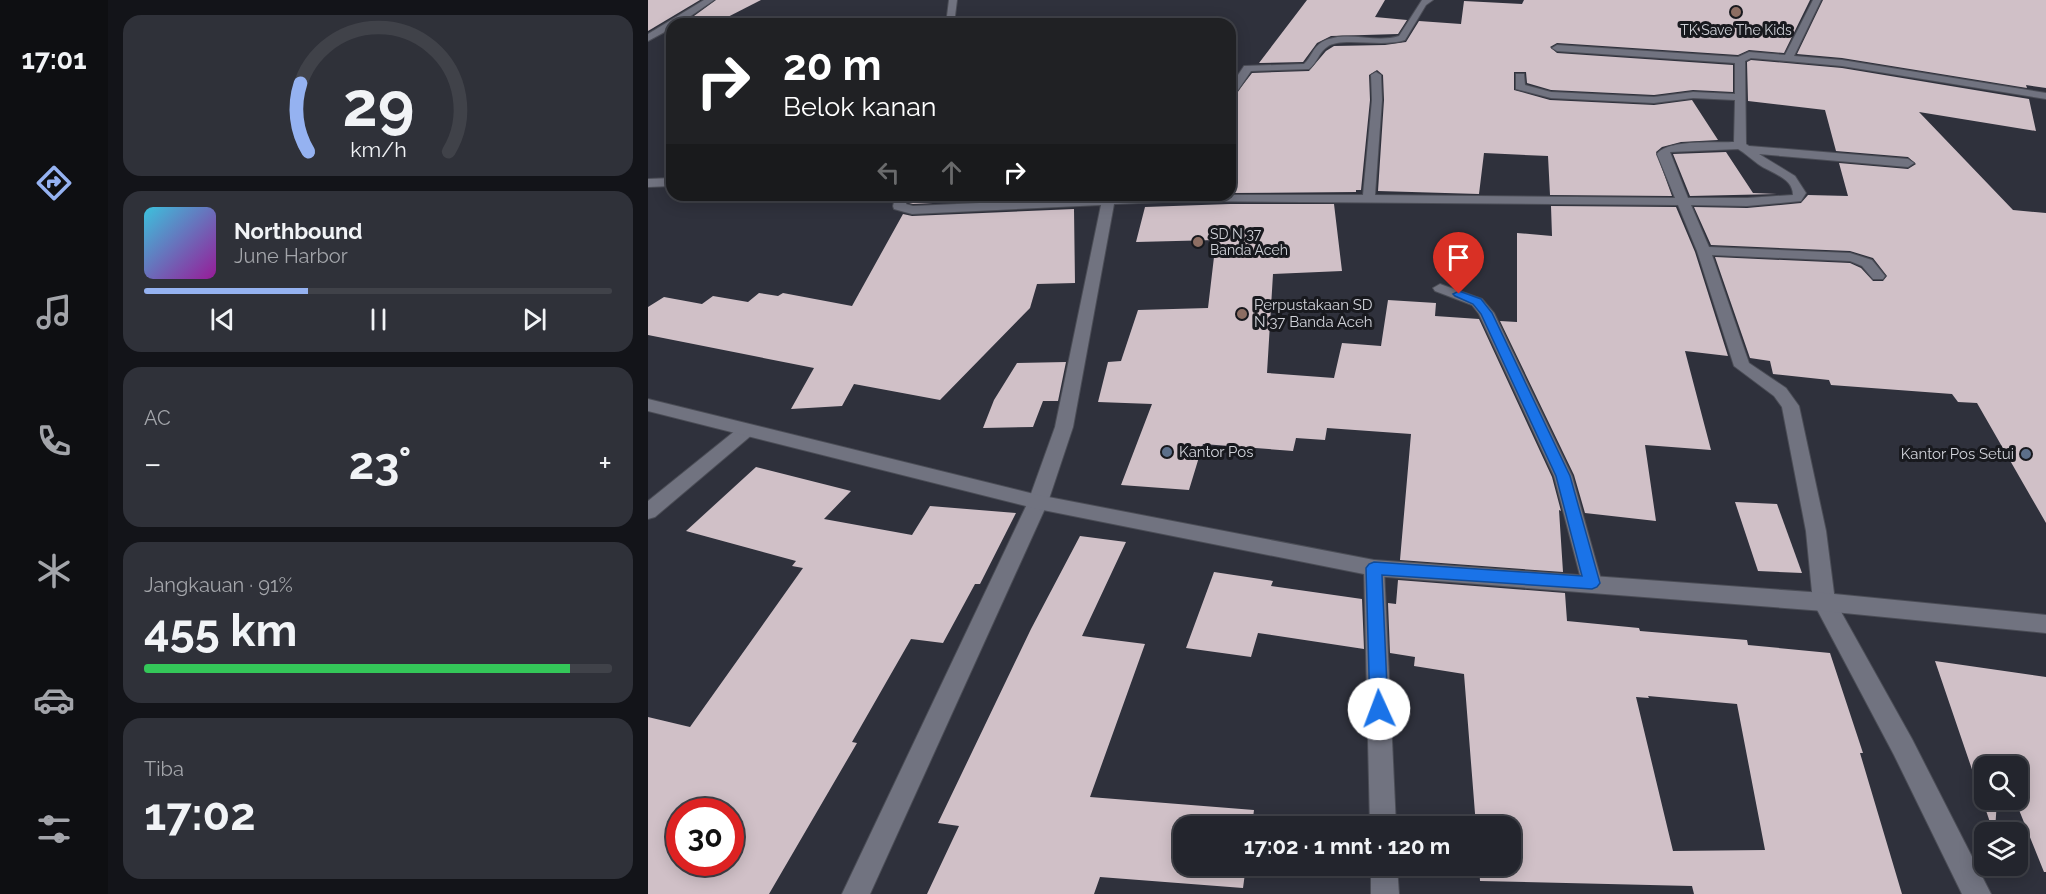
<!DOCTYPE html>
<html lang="id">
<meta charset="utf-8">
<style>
body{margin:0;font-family:Raleway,sans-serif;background:#2f3139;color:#f1f3f6;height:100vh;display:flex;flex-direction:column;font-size:22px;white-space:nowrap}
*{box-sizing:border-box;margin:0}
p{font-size:20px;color:#a3a5aa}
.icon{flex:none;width:33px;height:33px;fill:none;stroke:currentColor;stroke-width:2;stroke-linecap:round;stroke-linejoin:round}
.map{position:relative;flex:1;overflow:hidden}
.sheet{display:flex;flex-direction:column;gap:15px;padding:15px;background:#131419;width:540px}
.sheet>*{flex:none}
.guide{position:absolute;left:18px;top:18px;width:570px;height:183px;border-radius:18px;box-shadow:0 3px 15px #0003,0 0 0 2px #404249;background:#202124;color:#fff;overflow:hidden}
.buttons{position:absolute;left:1326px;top:756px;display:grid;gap:12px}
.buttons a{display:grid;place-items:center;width:54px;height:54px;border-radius:12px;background:#23252d;box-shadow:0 3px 15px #0003,0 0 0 2px #404249;font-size:30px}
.speed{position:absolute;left:18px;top:798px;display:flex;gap:12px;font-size:30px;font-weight:700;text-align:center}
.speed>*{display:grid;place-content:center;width:78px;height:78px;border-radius:50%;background:#23252d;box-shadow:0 3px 15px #0003,0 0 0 2px #404249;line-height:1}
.speed .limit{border:9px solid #d22;background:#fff;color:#111}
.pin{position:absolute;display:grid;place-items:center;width:51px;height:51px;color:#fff;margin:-62px -26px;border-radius:50% 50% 50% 0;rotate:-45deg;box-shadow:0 0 6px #0007}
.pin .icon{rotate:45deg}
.me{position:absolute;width:66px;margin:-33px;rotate:358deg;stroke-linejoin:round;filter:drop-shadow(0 0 4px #0008)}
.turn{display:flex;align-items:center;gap:21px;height:126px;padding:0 18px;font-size:27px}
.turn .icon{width:78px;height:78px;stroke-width:2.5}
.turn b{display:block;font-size:42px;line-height:51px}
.lanes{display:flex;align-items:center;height:57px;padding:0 18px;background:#0003;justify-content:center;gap:30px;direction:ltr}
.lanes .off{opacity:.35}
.big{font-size:45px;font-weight:700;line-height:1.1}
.sheet .card{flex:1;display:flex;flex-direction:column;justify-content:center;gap:9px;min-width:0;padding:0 21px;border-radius:18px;background:#2f3139}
.sheet .dial{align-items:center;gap:0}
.dial svg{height:156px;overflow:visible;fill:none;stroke:#404249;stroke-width:7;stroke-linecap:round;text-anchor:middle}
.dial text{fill:#f1f3f6;stroke:none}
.song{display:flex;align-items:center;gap:18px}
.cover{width:72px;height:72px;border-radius:9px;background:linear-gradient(135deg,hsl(190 70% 55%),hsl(300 70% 35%))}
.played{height:6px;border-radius:3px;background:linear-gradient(90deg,#95b2f1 35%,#404249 35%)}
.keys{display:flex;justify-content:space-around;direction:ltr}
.heat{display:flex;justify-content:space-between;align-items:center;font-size:33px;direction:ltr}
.charge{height:9px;border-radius:4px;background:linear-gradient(90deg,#34c759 91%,#404249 0)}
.trip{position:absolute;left:525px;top:816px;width:348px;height:60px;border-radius:18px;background:#23252d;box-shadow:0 3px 15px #0003,0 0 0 2px #404249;font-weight:700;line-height:60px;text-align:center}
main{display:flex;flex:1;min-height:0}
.tabs{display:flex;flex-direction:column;width:108px;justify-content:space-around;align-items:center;background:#0e0f12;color:#a3a5aa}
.tabs .icon{width:42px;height:42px}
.tabs .on{color:#95b2f1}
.tabs b{font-size:27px;color:#f1f3f6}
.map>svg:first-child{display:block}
.building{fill:#d0c0c7;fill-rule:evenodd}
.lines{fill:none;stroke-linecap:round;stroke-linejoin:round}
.street-casing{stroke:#4b4d56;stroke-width:2}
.secondary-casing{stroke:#4b4d56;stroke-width:2}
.street{fill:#717380;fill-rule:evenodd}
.secondary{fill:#717380;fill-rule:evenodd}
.route{fill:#1a73e8;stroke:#114b97;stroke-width:1.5}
.education-dot{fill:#8d6e63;stroke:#18191e;stroke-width:2}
.service-dot{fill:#5c6f8a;stroke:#18191e;stroke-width:2}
.labels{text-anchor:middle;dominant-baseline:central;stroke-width:6;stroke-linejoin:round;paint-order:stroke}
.far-poi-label{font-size:14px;fill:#d0d2d9;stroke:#18191e}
.poi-label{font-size:15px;fill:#d0d2d9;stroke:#18191e;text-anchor:start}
</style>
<main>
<nav class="tabs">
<b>17:01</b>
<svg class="icon on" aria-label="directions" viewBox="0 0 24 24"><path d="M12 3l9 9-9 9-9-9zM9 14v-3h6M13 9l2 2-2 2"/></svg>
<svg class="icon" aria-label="music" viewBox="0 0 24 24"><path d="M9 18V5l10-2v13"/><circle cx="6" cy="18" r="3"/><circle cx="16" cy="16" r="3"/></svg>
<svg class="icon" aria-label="phone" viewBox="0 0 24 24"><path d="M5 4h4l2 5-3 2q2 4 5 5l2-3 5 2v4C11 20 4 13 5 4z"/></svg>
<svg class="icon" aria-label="climate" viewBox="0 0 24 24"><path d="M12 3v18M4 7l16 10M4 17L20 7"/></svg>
<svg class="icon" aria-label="car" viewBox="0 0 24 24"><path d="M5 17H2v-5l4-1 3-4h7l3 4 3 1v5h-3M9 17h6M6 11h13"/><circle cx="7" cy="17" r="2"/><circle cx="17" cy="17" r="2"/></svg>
<svg class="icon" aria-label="filters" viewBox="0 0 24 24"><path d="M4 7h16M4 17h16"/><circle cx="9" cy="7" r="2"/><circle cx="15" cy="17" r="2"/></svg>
</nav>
<section class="sheet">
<div class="card dial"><svg viewBox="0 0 100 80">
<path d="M14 69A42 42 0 1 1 86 69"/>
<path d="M14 69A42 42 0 0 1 10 34" stroke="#95b2f1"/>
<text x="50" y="56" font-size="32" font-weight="700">29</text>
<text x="50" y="72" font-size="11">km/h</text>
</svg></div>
<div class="card">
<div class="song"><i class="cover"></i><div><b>Northbound</b><p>June Harbor</p></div></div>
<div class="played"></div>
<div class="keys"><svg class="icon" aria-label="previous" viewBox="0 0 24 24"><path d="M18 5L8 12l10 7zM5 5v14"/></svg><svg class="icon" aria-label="pause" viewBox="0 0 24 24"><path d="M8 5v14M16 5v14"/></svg><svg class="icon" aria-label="next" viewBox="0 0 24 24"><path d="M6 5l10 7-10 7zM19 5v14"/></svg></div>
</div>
<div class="card"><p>AC</p>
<div class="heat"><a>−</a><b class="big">23°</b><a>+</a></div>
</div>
<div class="card"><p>Jangkauan · 91%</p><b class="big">455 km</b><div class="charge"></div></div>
<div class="card"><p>Tiba</p><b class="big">17:02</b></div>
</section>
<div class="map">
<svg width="1398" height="894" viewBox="0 0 1398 894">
<rect width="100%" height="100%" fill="#2f313c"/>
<g class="building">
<polygon points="0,0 52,0 0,31"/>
<polygon points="68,0 113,0 66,24 35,24"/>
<polygon points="659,0 737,0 727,17 759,20 750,34 683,36 669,43 655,62 611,63"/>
<polygon points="876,0 1162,0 1136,53 1101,50 1090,55 909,43 902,47 909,53 1085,65 1085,92 1045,90 1006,95 903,90 879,83 878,72 866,72 866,90 902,100 1006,105 1044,100 1070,140 1033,142 1014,147 1008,152 1024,196 902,195 900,156 836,153 831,194 730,191 736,100 735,75 729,70 721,75 722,100 713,190 708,190 708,192 582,193 582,112 584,99 604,73 661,71 678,51 686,46 737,45 758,42 771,21 813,24 816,1 874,4"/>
<polygon points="1175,0 1398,0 1398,88 1378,85 1379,88 1194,58 1149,54"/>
<polygon points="1103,60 1194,68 1381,99 1388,131 1271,112 1365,210 1398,213 1398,523 1329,403 1310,402 1304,394 1183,385 1181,380 1125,374 1122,361 1102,358 1067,257 1202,263 1213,268 1225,281 1235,281 1239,276 1225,258 1202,251 1063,245 1046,207 1099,208 1153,203 1160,195 1200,196 1191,163 1260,169 1268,164 1260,157 1188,151 1177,110 1100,101 1099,62"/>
<polygon points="1078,152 1105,193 1129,194 1042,196 1025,154"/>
<polygon points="265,195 426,195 426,196 265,204 261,203"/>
<polygon points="582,204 686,204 694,271 625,274 619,373 686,378 694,343 733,346 740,300 788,303 787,316 831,319 904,477 913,511 911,510 915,572 752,560 763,434 679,428 677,440 648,438 645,451 555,444 541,490 473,485 504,404 450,402 460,362 473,361 490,310 560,308 568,240 488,242 497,207"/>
<polygon points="903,206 1028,207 1047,252 1080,356 1037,351 1063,450 997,445 1008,521 937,513 926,475 852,321 869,322 869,233 904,236"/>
<polygon points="426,209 427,283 389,284 382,308 292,400 206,384 194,406 143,409 166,368 0,335 0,307 16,297 54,304 65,296 100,302 111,293 130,296 135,293 204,306 255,214 264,216"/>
<polygon points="418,362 410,401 395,401 385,427 335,428 346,400 369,363"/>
<path d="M108 467 203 491 176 519 264 535 282 506 368 513 332 584H327L295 643 263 639 204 742 209 743 121 894H0V717L42 727 155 568 144 566 148 561 38 531ZM32 812H82V862H32Z"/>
<polygon points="1087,502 1129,504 1154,573 1110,571"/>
<polygon points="432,536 478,542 434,636 497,644 442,797 606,810 604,826 536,826 536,866 598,866 595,888 452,877 446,894 279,894 311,826 290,823 383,629"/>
<polygon points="566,572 625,581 623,586 714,599 716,649 610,633 603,657 538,648"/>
<path d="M750 580 917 593 919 621 991 628 992 631 1099 640 1100 645 1182 653 1215 753H1212L1254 894H1046L1044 886 832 881 831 866H862V826H828L816 674 766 666 767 657 742 653 740 603 748 604ZM1000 696 1089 704 1117 850 1025 851 988 697 1001 698Z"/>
<polygon points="1287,661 1398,677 1398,872 1396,872 1367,800 1370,800 1370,766 1354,766 1351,758 1350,766 1336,766 1336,800 1349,800 1347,831 1345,831"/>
</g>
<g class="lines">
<g class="street-casing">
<g id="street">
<polygon points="301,0 309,0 306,24 298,24"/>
<path d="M774 0H785L778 5 757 40C734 48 693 36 679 47 671 52 669 63 661 69L603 71 586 96 582 97V87L596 66 656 64C663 58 665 47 674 42 698 29 726 44 751 36Z"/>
<path d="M1165 0H1173L1146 56 1194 60 1398 93V99L1194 66 1103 58 1097 61 1098 144 1101 146 1260 159 1266 163 1260 167 1111 154 1147 176 1158 193 1153 201 1099 206 1043 205 1061 247 1202 253 1224 260 1237 276 1235 279H1225L1214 266 1202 261 1064 255 1101 363 1138 388 1151 406 1178 531 1187 601 1264 739 1343 894H1314L1246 755 1165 602 1158 531 1134 407 1126 396 1086 366 1049 251 1030 205 541 201 466 204 425 427 400 502 222 894H194L380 502 407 427 453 205 264 214 246 209 245 206 248 195H260L258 204 265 206 502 195H715L724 100 723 75 728 72 733 75 734 100 727 195 1027 198 1009 154C1020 139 1067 143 1086 142L1087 100 1045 98 1006 103 903 98 868 89V74H876L877 85 903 92 1006 97 1045 92 1087 94V63L909 51 904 48 909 45 1090 57 1101 52 1137 55ZM1090 149C1097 153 1103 159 1110 164 1122 173 1145 177 1145 195L1099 198H1040L1022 152Z"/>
<polygon points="24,178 24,186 0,187 0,179"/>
<polygon points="792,284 834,299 846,313 924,476 954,583 951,589 944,591 937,589 934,583 906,476 831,314 824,305 787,291 785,288"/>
<polygon points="99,424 105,426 108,430 105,434 7,517 0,519 0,501 93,426"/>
<polygon points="726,560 733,562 736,568 748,826 722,826 716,568 719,562"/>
<polygon points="723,866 749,866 751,894 723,894"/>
</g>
</g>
<g class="secondary-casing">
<g id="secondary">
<polygon points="56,0 66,0 31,24 24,24 24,28 0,41 0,34"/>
<polygon points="0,399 390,495 726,560 1176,593 1398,615 1398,633 1176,611 726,576 390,509 0,411"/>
</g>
</g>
<use href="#street" class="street"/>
<use href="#secondary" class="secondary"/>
</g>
<polygon class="route" points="811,291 833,299 844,313 922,476 952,583 949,587 944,589 734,575 740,709 737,715 731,717 724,715 722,709 718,568 721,564 726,562 934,576 908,476 833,314 825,304 807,296 805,294"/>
<g class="education-dot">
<circle cx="1088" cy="12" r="6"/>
<circle cx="550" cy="242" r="6"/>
<circle cx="594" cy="314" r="6"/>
</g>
<g class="service-dot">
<circle cx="519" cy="452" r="6"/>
<circle cx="1378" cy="454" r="6"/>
</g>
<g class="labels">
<g class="far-poi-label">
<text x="1088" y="30">TK Save The Kids</text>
<text x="562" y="234" text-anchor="start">SD N 37<tspan x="562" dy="16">Banda Aceh</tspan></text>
</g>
<g class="poi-label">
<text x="606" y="305">Perpustakaan SD<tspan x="606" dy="17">N 37 Banda Aceh</tspan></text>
<text x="531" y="452">Kantor Pos</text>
<text x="1366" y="454" text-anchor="end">Kantor Pos Setui</text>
</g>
</g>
</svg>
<div class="buttons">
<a><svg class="icon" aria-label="search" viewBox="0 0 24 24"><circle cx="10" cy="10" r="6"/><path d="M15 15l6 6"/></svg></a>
<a><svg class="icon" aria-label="layers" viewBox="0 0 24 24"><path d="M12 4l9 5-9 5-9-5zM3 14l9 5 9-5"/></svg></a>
</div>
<div class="speed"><div class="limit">30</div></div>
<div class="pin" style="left:811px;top:294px;background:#d93025"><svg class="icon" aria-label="arrive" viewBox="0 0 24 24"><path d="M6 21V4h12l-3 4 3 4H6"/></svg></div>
<svg class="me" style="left:731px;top:709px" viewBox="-20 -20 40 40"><circle r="19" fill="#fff"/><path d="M0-13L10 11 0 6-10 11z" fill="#1a73e8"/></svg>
<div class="trip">17:02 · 1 mnt · 120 m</div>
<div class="guide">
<div class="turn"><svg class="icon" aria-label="right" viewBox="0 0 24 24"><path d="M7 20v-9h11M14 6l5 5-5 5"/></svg><div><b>20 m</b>Belok kanan</div></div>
<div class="lanes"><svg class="icon off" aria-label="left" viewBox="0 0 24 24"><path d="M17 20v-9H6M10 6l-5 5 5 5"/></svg><svg class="icon off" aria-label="ahead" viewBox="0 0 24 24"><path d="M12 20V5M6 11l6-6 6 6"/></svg><svg class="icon" aria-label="right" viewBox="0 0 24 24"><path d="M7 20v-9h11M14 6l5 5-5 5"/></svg></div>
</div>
</div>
</main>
